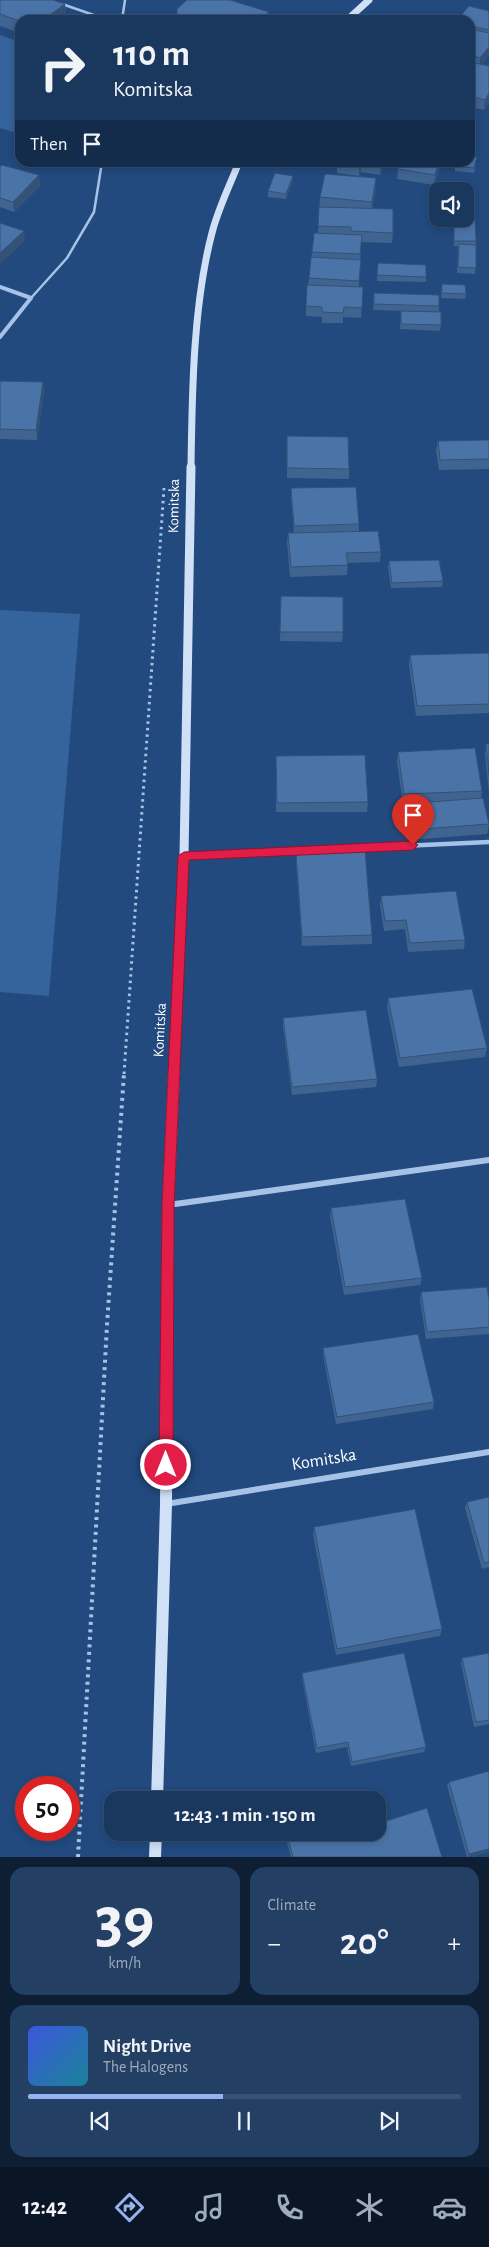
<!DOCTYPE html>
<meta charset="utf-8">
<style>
body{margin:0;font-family:"Alegreya Sans",sans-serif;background:#233f64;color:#f1f3f6;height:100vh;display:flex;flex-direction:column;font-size:19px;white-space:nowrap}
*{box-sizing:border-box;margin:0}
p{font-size:16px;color:#9facbc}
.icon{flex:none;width:28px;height:28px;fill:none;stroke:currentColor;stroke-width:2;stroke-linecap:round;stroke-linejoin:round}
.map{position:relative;height:1857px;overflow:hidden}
.sheet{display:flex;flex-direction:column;gap:10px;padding:10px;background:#0e1f34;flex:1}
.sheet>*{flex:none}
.banner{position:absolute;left:15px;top:15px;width:460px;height:152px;border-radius:15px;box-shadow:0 2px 8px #0003,0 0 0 1px #385273;background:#1a385e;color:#f1f3f6;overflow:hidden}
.controls{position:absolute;left:429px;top:182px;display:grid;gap:10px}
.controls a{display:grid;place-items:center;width:45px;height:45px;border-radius:10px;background:#1a385e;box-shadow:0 2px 8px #0003,0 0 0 1px #385273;font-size:25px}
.speed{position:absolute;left:15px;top:1776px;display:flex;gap:10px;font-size:25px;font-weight:700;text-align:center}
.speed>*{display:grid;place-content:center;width:65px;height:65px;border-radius:50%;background:#1a385e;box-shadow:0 2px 8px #0003,0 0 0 1px #385273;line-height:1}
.speed .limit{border:8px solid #d22;background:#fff;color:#111}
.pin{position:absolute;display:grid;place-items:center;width:42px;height:42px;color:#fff;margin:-51px -21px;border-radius:50% 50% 50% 0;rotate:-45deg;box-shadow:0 0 5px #0007}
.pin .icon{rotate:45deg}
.me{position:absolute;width:55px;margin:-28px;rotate:0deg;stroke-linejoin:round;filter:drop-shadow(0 0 4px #0008)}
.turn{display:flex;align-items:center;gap:18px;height:105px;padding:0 15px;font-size:22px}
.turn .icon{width:65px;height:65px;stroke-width:2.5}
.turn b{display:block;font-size:35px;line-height:42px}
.then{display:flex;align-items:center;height:48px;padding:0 15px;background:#0003;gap:10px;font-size:19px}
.big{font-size:38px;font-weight:700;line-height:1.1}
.sheet .card{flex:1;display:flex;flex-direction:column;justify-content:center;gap:8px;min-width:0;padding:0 18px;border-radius:15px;background:#233f64}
.sheet .dial{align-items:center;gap:0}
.dial b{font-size:65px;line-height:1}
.song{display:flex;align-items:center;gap:15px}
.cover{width:60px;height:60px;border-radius:8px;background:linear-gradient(135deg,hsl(230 70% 55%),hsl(190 70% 35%))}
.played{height:5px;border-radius:2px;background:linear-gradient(90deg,#95b2f1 45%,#385273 45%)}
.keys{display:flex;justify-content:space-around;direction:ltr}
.heat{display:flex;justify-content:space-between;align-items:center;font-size:28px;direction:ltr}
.sheet .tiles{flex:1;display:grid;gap:10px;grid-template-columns:1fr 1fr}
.card:last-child{grid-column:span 2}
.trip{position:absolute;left:104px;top:1791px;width:282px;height:50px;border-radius:15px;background:#1a385e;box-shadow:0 2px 8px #0003,0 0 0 1px #385273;font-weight:700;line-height:50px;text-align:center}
.menu{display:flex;height:80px;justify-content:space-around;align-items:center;background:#0a1626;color:#9facbc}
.menu .icon{width:35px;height:35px}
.menu .on{color:#95b2f1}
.menu b{font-size:22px;color:#f1f3f6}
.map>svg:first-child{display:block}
.green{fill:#35639c}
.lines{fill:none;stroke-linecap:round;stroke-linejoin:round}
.path-far1{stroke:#a6c3e7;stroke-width:3;stroke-dasharray:2.5 4;stroke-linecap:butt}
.path{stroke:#a6c3e7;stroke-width:4;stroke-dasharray:3 4.5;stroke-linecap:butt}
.service{stroke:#a6c3e7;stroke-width:2.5}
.minor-far2{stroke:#a6c3e7;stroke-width:4}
.minor-far1{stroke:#a6c3e7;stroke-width:4.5}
.minor{stroke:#a6c3e7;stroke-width:6}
.secondary-far2{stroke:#d0e0f6;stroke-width:7}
.secondary-far1{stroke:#d0e0f6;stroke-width:9}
.secondary{stroke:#d0e0f6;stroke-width:12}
.wall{fill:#406490}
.shaded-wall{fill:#345176}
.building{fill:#4a74a8;stroke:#345176}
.route{fill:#e11d48;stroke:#92132f}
.labels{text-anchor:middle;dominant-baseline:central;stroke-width:5;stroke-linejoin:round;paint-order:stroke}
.street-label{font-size:15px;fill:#fff;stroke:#224a7e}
.near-street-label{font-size:18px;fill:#fff;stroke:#224a7e}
</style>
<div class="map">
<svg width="489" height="1857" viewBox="0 0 489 1857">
<rect width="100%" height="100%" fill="#224a7e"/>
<g class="green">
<polygon points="0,35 20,42 20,134 0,128"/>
<polygon points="0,610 80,614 49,996 0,992"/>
</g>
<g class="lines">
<polyline class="path-far1" points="124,1074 164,488"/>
<polyline class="path" points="78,1857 107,1325 124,1073"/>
<g class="service">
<polyline points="62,4 108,20"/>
<polyline points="122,20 125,0"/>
<polyline points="31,298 67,258 94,212 102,162"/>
</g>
<polyline class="minor-far2" points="0,287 31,298 0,337"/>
<polyline class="minor-far1" points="184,856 489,842"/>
<g class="minor">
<polyline points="168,1205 489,1160"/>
<polyline points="166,1504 489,1452"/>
</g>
<g class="secondary-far2">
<polyline points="347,20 369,0"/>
<path d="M191 468C192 394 193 305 212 233 218 209 230 185 239 162"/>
</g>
<polyline class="secondary-far1" points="174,1074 184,856 191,467"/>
<g class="secondary">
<polyline points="157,1800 166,1505 168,1205 174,1073"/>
<polyline points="155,1857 156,1832"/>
</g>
</g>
<g class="wall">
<polygon points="0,0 65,4 66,17 20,20 20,33 0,26"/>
<polygon points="489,11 489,55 482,64 489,66 489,102 484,110 470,107 470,20"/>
<polygon points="329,162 385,162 380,175 361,172 359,176 337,173 337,168 329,167"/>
<polygon points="442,162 434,185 397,179 398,169"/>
<polygon points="476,162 474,173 455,171 455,166"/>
<polygon points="0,167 39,175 40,186 14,212 0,207"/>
<polygon points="293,182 286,199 268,197 268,191"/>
<polygon points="376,189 372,209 393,233 392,243 361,242 359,287 363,287 361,318 343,317 343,323 322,323 322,317 306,316 306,306 312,252 318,233 320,197"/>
<polygon points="454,219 476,241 475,274 457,273 458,246 454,246"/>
<polygon points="378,263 426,277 426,282 377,281"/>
<polygon points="442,284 466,294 465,299 441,298"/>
<polygon points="374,293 439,306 439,312 373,310"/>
<polygon points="401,311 441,325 440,331 400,329"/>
<polygon points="0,381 43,382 44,392 37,440 0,439"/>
<polygon points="287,436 349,469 349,479 287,478"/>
<polygon points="489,440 489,469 439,470 436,451 438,441"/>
<polygon points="291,488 359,524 359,531 381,552 380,562 348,563 347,575 290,577 287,543 288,533 294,533 291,499"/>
<polygon points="389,561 443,581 442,587 391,588 388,567"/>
<polygon points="281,596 343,632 342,642 280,641"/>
<polygon points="489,653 489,713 416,716 409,665 410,655"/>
<polygon points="486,744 489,744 489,794 485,754"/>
<polygon points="398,752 482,791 481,798 489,824 487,834 408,840 403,813 404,804 408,803 403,804 397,761"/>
<polygon points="276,756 368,802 367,812 276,812"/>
<polygon points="296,853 372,935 372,944 302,946 296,863"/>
<polygon points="381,896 465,940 464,949 408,952 405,929 384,931 380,905"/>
<polygon points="388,998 487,1048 485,1057 399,1067 387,1007"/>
<polygon points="283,1018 377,1079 376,1087 292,1095 283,1027"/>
<polygon points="331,1208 422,1278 420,1285 344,1295 330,1216"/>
<polygon points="421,1292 489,1299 489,1334 426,1339 420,1300"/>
<polygon points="323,1348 434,1402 433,1409 336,1424 323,1355"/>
<polygon points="489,1497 489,1567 482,1569 465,1508 467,1502"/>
<polygon points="314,1527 442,1629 440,1636 336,1655 313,1535"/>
<polygon points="489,1653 489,1724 474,1727 461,1663 462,1658"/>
<polygon points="302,1673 426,1747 424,1752 351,1766 347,1747 316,1753 302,1678"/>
<polygon points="449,1782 489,1852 472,1857 467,1857 447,1786"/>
<polygon points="383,1822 442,1857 291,1857 284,1832 378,1832"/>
</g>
<g class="shaded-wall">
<polygon points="65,4 66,17 62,20 43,20"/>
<polygon points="269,12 269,20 259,20"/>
<polygon points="489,47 489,55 479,68 480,58"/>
<polygon points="489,93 489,102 484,110 485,100"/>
<polygon points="362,162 361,172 359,176 359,166"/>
<polygon points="381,162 385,162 380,175 380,165"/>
<polygon points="439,162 442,162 434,185 435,175"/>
<polygon points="39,175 40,186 14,212 13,202"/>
<polygon points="293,176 293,182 286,199 286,194"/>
<polygon points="376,178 376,189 371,212 372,202"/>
<polygon points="24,231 25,241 0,264 0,253"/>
<polygon points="43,382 44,392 37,440 36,430"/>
<polygon points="489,1849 489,1852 472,1857 468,1857 469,1854"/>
</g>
<g class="building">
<polygon points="0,0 53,0 65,4 43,20 20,20 20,21 0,14"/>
<polygon points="187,0 230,0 269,12 259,20 177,20 177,9"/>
<polygon points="469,6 489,11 489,30 470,26 470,20 457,20"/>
<polygon points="470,29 489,33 489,47 480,58 470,55"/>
<polygon points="470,62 489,66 489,93 485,100 470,96"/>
<polygon points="470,156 477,157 474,168 455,166 456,162 470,162"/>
<polygon points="337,162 361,162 359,166"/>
<polygon points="365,162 381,162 380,165"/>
<polygon points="400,162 439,162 435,175 398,169"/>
<polygon points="2,165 39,175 13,202 0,198 0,167"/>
<polygon points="275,173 293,176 286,194 268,191"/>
<polygon points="325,174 376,178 372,202 320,197"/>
<polygon points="319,207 393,209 393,233 351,231 351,227 318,226"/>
<polygon points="454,219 475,219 476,241 454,241"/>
<polygon points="0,223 24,231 0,253"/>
<polygon points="314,233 362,235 360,254 312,252"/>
<polygon points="459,244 476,245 476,268 458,267"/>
<polygon points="311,257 361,260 359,281 309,278"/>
<polygon points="378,263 426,265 426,277 377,275"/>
<polygon points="442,284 465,285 466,294 442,293"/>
<polygon points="307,285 363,287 362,308 344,307 343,313 322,312 322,307 306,306"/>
<polygon points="374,293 439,295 439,306 374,304"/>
<polygon points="401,311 441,312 441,325 401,324"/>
<polygon points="0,381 43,382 36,430 0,429"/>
<polygon points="287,436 348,437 349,469 287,468"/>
<polygon points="489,440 489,459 440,460 438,441"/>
<polygon points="356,487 359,524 294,526 291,488"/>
<polygon points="378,531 381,552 346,553 348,565 291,567 288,533"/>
<polygon points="439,560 443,581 392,583 389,561"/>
<polygon points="281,596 343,597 343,632 280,632"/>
<polygon points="489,653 489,704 417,706 410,655"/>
<polygon points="486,744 489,744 489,774"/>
<polygon points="475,748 482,791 404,794 398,752"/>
<polygon points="365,755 368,802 277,803 276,756"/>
<polygon points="483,798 489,824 409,830 404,804"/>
<polygon points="365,851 372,935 302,937 296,853"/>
<polygon points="456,891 465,940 410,943 406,920 385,921 381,896"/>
<polygon points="472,989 487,1048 400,1058 388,998"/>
<polygon points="366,1010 377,1079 292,1087 283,1018"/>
<polygon points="405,1199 422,1278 345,1287 331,1208"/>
<polygon points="487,1287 489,1299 489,1327 427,1332 421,1292"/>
<polygon points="418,1334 434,1402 337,1417 323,1348"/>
<polygon points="489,1497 489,1562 484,1563 467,1502"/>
<polygon points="415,1509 442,1629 337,1649 314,1527"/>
<polygon points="404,1653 426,1747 352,1762 348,1742 317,1748 302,1673"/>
<polygon points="489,1653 489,1720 476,1722 462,1658"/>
<polygon points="489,1771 489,1849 469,1854 449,1782"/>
<polygon points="374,1793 376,1800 351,1800"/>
<polygon points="378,1804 383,1822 427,1808 442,1857 293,1857 286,1832 378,1832"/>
</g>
<polygon class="route" points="413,841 418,845 413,850 189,860 174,1206 173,1465 171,1469 166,1471 161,1469 159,1465 162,1206 178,856 184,852"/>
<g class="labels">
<g class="street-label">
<text transform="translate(174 506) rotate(-89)">Komitska</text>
<text transform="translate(160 1030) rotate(-87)">Komitska</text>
</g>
<g class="near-street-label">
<text transform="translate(324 1460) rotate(-9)">Komitska</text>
</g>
</g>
</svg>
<div class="controls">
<a><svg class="icon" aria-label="sound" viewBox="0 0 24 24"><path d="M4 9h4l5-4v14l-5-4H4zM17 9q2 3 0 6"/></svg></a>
</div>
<div class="speed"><div class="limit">50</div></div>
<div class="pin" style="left:413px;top:845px;background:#d93025"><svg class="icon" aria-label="arrive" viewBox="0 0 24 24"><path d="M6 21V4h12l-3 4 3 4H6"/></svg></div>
<svg class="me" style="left:166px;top:1465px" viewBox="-20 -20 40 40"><circle r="17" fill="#e11d48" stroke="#fff" stroke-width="3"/><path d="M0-11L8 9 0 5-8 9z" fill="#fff"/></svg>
<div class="trip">12:43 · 1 min · 150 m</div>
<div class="banner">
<div class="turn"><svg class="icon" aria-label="right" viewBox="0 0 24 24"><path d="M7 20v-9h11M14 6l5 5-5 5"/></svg><div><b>110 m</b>Komitska</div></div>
<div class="then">Then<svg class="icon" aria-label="arrive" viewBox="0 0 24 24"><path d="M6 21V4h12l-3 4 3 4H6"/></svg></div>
</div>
</div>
<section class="sheet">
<div class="tiles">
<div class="card dial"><b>39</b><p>km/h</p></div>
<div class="card"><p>Climate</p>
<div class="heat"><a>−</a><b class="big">20°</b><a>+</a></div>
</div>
<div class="card">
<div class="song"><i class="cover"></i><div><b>Night Drive</b><p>The Halogens</p></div></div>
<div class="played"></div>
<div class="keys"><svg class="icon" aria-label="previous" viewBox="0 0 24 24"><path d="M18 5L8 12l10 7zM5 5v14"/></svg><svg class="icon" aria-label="pause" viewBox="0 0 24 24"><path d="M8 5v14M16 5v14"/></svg><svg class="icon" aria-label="next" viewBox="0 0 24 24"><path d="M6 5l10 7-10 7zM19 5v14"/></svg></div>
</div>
</div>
</section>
<nav class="menu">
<b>12:42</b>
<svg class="icon on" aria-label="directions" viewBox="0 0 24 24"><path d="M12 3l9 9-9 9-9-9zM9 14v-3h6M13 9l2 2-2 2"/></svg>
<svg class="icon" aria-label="music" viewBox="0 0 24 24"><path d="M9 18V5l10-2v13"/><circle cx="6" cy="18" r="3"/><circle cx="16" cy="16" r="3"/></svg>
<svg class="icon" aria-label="phone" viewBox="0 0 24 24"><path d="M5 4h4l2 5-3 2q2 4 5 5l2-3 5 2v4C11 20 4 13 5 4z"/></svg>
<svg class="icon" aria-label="climate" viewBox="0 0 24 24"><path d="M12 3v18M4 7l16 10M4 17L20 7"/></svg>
<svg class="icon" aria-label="car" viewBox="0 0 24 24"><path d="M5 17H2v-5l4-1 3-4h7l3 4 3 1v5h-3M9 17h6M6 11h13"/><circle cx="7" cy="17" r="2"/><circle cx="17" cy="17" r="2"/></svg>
</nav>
